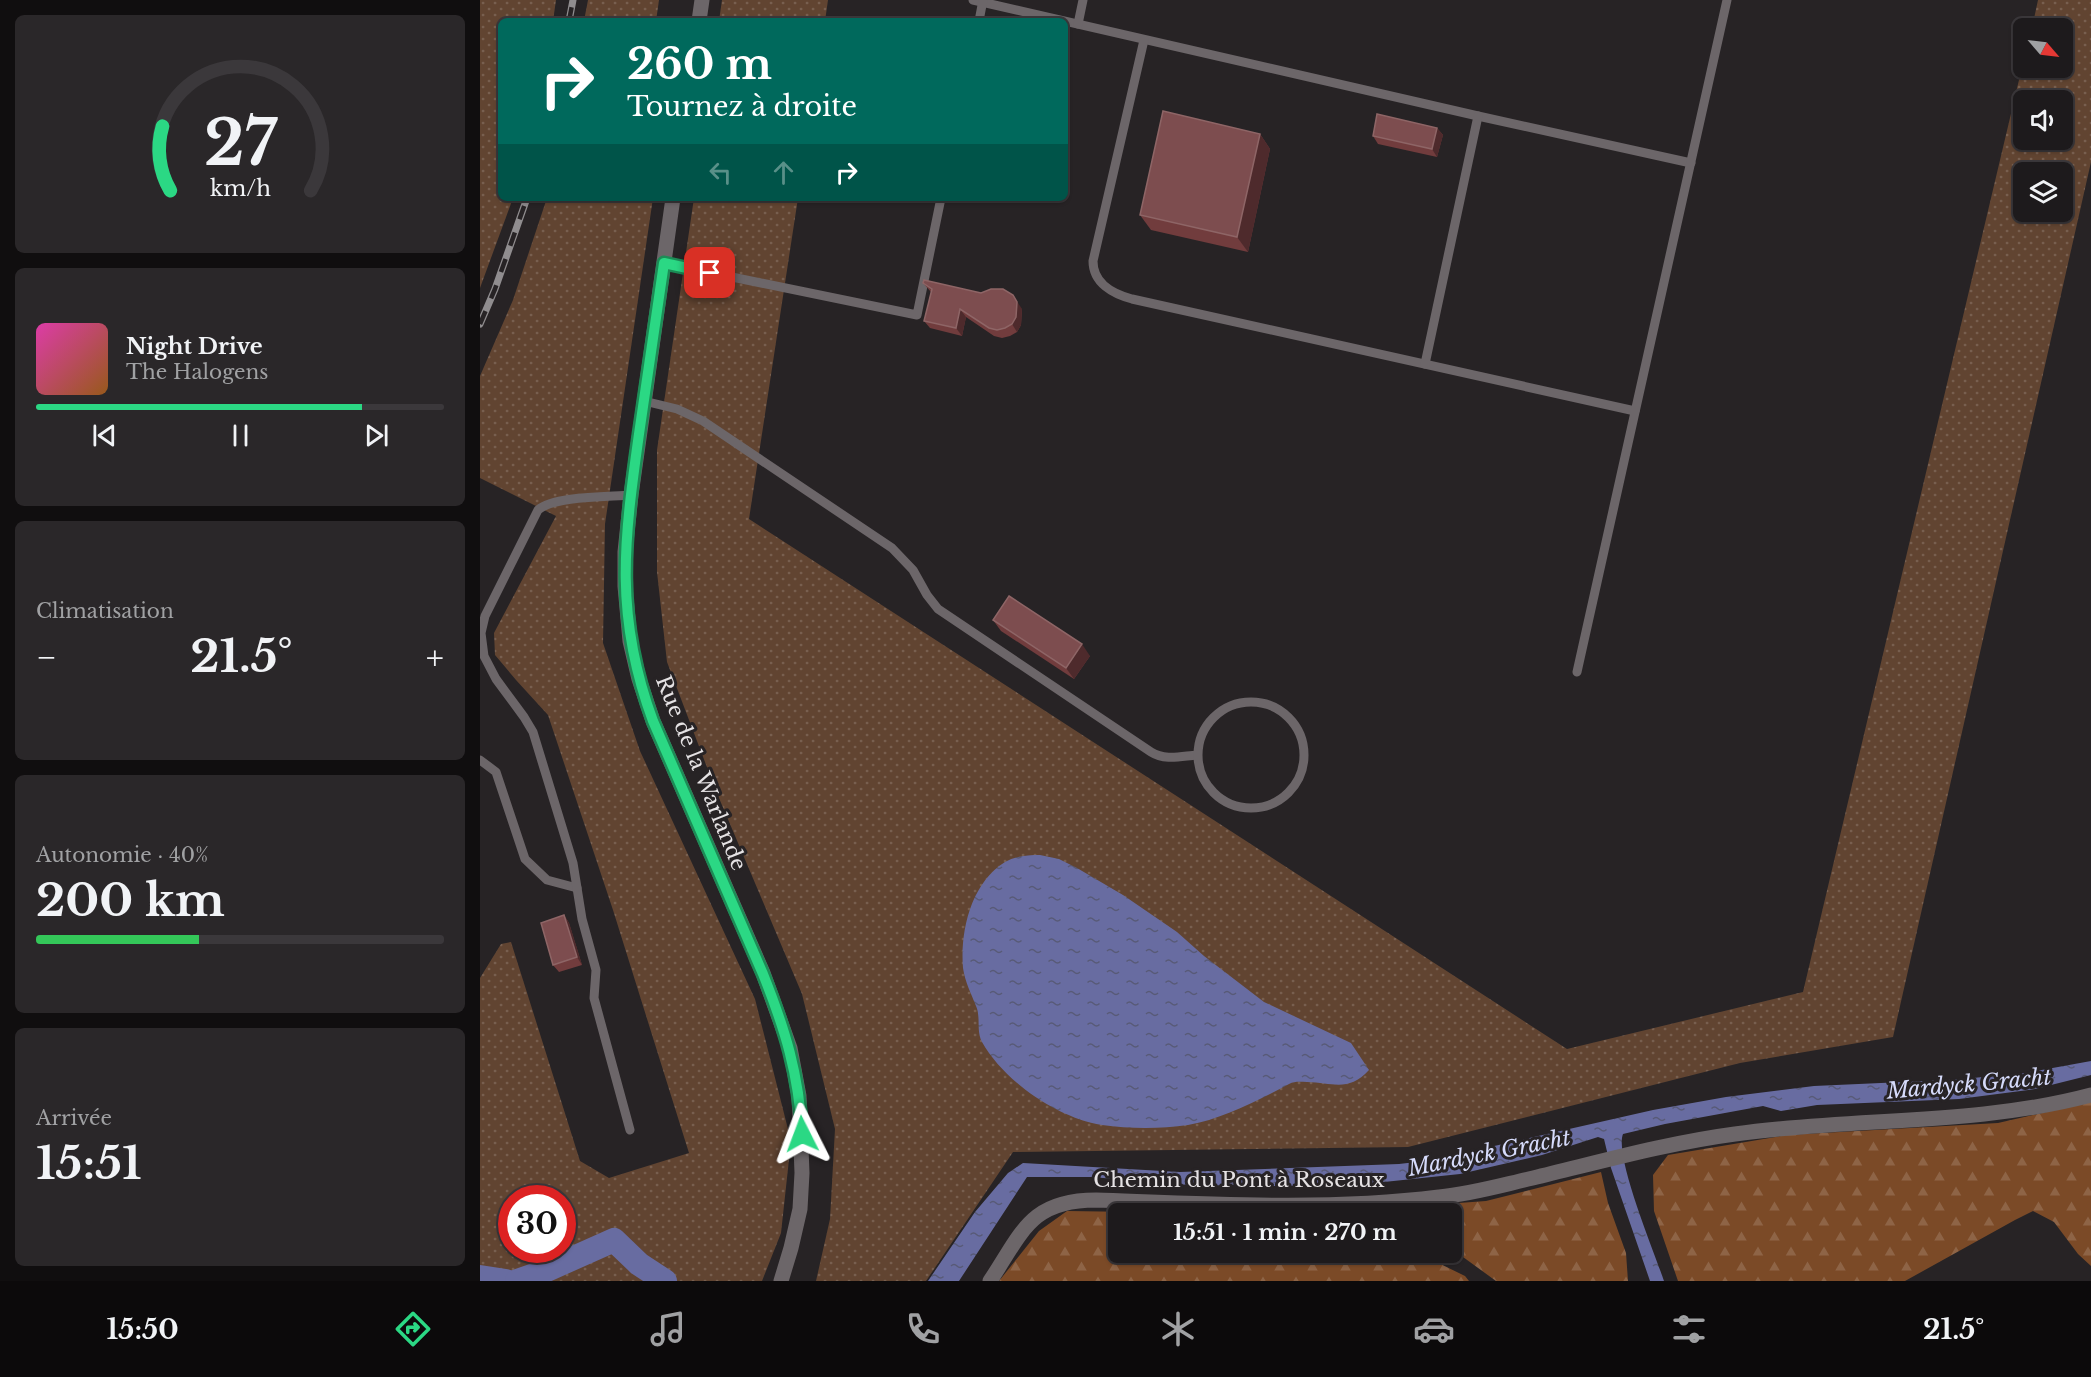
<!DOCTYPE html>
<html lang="fr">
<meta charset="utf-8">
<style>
body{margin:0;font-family:"Libre Baskerville",serif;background:#2a2729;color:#f1f3f6;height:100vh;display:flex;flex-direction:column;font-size:22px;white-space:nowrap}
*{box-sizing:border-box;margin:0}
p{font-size:20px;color:#a0a1a3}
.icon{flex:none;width:33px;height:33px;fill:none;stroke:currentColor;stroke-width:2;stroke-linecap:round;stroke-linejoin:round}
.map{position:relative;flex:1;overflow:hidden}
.drawer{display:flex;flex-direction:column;gap:15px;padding:15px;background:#100e0f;width:480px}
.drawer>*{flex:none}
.banner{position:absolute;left:18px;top:18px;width:570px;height:183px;border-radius:9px;box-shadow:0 2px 4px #0004,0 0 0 2px #3b383b;background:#00695c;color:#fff;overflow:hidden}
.needle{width:39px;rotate:118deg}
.buttons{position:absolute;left:1533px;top:18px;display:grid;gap:12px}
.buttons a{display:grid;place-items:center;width:60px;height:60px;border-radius:9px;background:#1d1a1c;box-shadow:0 2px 4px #0004,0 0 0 2px #3b383b;font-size:30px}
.speed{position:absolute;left:18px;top:1185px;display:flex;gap:12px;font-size:30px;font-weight:700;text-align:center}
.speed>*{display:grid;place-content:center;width:78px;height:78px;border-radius:50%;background:#1d1a1c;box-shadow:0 2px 4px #0004,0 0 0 2px #3b383b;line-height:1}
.speed .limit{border:9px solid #d22;background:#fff;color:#111}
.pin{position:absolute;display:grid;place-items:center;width:51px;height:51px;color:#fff;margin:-26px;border-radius:12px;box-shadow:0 3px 9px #0006}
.me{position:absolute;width:66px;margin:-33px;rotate:357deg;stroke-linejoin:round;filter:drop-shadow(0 0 4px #0008)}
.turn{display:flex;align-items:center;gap:21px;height:126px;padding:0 30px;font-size:27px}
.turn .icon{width:78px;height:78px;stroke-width:2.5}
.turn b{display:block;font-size:42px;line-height:51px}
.lanes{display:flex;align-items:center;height:57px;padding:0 30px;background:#0003;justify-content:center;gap:30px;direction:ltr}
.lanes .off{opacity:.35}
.big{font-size:45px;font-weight:700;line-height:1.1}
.drawer .tile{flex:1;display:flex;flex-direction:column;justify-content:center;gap:9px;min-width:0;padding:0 21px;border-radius:9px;background:#2a2729}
.drawer .dial{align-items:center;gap:0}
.dial svg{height:156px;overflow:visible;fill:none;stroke:#3b383b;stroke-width:7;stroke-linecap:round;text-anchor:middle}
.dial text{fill:#f1f3f6;stroke:none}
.song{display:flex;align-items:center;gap:18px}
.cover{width:72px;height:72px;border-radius:9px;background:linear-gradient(135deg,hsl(320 70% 55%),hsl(30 70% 35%))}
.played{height:6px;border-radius:3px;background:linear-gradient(90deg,#2bd884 80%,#3b383b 80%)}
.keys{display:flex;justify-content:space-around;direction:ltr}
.heat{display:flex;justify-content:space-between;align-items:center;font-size:33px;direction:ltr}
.charge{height:9px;border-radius:4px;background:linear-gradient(90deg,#34c759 40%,#3b383b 0)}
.trip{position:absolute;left:628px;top:1203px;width:354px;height:60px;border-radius:9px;background:#1d1a1c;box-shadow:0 2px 4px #0004,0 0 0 2px #3b383b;font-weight:700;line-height:60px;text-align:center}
.tabs{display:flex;height:96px;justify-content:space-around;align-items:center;background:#0c0a0b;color:#a0a1a3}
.tabs .icon{width:42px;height:42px}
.tabs .active{color:#2bd884}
.tabs b{font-size:27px;color:#f1f3f6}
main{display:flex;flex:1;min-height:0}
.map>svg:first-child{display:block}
.grass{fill:url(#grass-dots);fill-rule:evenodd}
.forest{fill:url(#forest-firs)}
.water{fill:url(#water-ripples)}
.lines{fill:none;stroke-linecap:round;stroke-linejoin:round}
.canal{stroke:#686ca1;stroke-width:24}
.lane{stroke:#6c6669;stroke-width:9}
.street{stroke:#6c6669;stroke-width:15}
.rail-casing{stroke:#908d8f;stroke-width:7}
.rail{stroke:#272325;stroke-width:4.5;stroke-dasharray:14;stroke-linecap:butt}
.wall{fill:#713c3d}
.shaded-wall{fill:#4e2a2c}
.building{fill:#7d4d4f;stroke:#8e6566;stroke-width:1.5}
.route-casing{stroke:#1c8c56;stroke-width:15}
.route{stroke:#2bd884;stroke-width:10}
.labels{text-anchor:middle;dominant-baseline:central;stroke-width:6;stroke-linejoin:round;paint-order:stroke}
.street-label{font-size:21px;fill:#e5e2e4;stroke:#272325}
.water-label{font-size:22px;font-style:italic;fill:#d6dbfb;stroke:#272325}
</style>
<main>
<section class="drawer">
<div class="tile dial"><svg viewBox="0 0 100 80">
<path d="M14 69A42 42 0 1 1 86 69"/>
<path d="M14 69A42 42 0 0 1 10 36" stroke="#2bd884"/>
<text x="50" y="56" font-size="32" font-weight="700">27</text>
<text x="50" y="72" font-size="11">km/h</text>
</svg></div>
<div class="tile">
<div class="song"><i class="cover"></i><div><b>Night Drive</b><p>The Halogens</p></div></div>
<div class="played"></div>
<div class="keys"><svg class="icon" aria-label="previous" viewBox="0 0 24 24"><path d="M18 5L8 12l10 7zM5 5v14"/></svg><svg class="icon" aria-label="pause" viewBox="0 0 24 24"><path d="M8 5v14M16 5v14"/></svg><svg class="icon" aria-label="next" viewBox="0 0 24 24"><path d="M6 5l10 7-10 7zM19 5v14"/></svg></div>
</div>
<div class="tile"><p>Climatisation</p>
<div class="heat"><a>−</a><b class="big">21.5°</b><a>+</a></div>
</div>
<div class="tile"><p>Autonomie · 40%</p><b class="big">200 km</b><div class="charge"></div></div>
<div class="tile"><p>Arrivée</p><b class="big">15:51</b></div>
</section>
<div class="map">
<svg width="1611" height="1281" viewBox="0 0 1611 1281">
<defs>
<pattern id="grass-dots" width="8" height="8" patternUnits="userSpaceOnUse" patternTransform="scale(1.5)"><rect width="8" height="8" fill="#614431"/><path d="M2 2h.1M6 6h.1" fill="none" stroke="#785f4f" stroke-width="1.8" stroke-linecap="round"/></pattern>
<pattern id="forest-firs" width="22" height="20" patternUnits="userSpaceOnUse" patternTransform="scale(1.5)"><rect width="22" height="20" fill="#7b4a27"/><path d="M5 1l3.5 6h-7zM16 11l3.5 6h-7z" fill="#8e6446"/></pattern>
<pattern id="water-ripples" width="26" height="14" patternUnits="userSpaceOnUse" patternTransform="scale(1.5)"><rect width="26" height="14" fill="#686ca1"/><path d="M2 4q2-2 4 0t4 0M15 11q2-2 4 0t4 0" fill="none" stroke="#585a77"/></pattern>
</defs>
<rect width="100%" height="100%" fill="#272325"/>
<g class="grass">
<polygon points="0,0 76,0 73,21 21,21 21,198 33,198 0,288"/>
<polygon points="108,0 179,0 176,21 104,21"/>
<polygon points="242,0 348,0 345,21 239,21"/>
<path d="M1558 0H1611V162L1413 1037 1260 1063 928 1147 533 1152 446 1281H336L350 1219 355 1129 322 994 236 791 187 662 177 572V450L214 198H318L269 519 1087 1049 1323 992 1543 63 1544 68H1582V28H1552ZM1544 100H1582V140H1544ZM1544 172H1582V212H1544Z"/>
<path d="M67 198H173L125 524 123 643 160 751 275 999 311 1141 301 1233 282 1281H0V978L21 944 31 942 100 1161 129 1178 209 1153 133 910 68 715 36 680 15 655 14 633 76 516 0 478V376L33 300ZM32 1198H82V1250H32Z"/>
</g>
<g class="forest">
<polygon points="1611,1102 1611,1266 1598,1254 1574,1222 1553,1211 1535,1220 1425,1281 1198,1281 1174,1211 1173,1175 1188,1155 1307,1135 1518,1123"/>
<polygon points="1121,1172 1128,1203 1146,1253 1148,1281 1016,1281 972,1249 972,1214 828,1214 1006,1201"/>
<polygon points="587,1211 724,1213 639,1214 639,1252 938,1253 985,1276 989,1281 519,1281 559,1231"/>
</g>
<g class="water">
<path d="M560 855 579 859 597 868 643 895 697 932 724 956 784 1002 871 1043 889 1070C869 1092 854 1083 827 1082 820 1082 815 1081 809 1084 779 1100 742 1119 708 1125 681 1129 650 1129 622 1125 577 1118 524 1081 502 1042 496 1031 501 1017 496 1006 491 993 485 982 483 968 480 931 491 883 525 862 535 856 548 855 560 855Z"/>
<path d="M1611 1061V1075L1555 1089 1479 1099 1337 1105 1301 1111 1283 1106 1185 1124 1143 1134C1134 1156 1175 1254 1184 1281H1170L1131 1168 1124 1139 1118 1137 1062 1155 980 1174 866 1186H795L767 1184 722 1186 611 1177H547L479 1281H448L495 1212 528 1173 543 1163 700 1172 919 1164 953 1160 1173 1110 1246 1097 1334 1086 1468 1080 1539 1074Z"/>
</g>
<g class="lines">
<g class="canal">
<polyline points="0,1277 26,1281"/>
<polyline points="37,1281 60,1273 134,1240 159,1264 185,1281"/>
</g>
<g class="lane">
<polyline points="493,0 998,116 1211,163"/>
<polyline points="499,21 503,0"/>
<polyline points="598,24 603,0"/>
<path d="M664 40 613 261C613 283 633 294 652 299L1155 411"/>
<polyline points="184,263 437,315 461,198"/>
<polyline points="945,364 998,116"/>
<path d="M164 401 197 409 223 421 412 548 433 570 447 595 458 609 671 752C685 761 702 756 717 755"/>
<polyline points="1097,672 1247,0"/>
<circle cx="771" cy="755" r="53"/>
<polyline points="0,760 16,772 45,859 67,880 97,888"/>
<path d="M150 1130 114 998 116 970 102 919 93 863 53 732 44 717 16 679 4 656 1 633 5 616 58 510C74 496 128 497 151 495"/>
</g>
<g class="street">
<polyline points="219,21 222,0"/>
<polyline points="193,198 151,495 145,552 145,586 150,641 159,679 173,721 283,973 310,1048 319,1096 322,1173 320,1209 311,1248 301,1281"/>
<path d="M510 1281C542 1233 550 1200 616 1200 729 1204 846 1211 959 1197 991 1194 1022 1185 1053 1178 1120 1162 1187 1143 1255 1134 1374 1117 1495 1126 1611 1095"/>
</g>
<g class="rail-casing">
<g id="rail">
<polyline points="89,21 93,0"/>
<polyline points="0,324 15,289 47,198"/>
</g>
</g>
<use href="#rail" class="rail"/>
</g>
<g class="wall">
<polygon points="957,128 963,135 957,157 898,144 893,136"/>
<polygon points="780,134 790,149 768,252 671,230 660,215"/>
<polygon points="443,283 542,309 541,325 537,332 530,336 522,338 514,336 486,317 482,336 450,328 444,321 451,292"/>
<polygon points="513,620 610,656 594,679 521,631"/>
<polygon points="84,915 89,923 102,965 79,972 73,965"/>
</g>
<g class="shaded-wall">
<polygon points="957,128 963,135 957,157 952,149"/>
<polygon points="780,134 790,149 768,252 757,237"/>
<polygon points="533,295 542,309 541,325 537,332 532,324"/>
<polygon points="480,309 486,317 482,336 476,328"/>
<polygon points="602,644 610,656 594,679 586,668"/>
<polygon points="84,915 89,923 102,965 97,957"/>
</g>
<g class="building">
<polygon points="683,111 780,134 757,237 660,215"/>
<polygon points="897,114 957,128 952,149 893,136"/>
<polygon points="444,280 501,293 511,289 523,289 533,295 537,302 536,317 532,324 525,328 517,330 509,328 480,309 476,328 444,321 452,289 443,283"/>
<polygon points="529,596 602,644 586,668 513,620"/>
<polygon points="84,915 97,957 73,965 61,923"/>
</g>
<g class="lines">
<g class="route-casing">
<path id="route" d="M230 273 184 263C176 320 167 377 159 434 144 541 134 616 173 721L283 974C305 1029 319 1074 322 1134"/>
</g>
<use href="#route" class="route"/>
</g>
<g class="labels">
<g class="street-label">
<text transform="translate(221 773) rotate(68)">Rue de la Warlande</text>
<text x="759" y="1180">Chemin du Pont à Roseaux</text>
</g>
<g class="water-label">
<text transform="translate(1489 1084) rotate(-5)">Mardyck Gracht</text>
<text transform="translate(1009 1153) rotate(-11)">Mardyck Gracht</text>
</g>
</g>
</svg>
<div class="buttons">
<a><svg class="needle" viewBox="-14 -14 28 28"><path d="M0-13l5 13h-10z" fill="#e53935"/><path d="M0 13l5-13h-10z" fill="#a0a1a3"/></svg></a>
<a><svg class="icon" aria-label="sound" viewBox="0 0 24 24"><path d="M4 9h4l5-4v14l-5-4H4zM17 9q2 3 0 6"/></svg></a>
<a><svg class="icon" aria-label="layers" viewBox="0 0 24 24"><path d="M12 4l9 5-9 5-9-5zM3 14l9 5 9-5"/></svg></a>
</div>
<div class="speed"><div class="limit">30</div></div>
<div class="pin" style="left:230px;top:273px;background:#d93025"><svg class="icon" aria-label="arrive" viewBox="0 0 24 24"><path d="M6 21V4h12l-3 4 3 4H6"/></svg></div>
<svg class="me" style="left:322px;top:1134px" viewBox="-20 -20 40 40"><path d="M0-17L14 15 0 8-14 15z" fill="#2bd884" stroke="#fff" stroke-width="4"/></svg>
<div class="trip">15:51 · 1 min · 270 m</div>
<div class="banner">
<div class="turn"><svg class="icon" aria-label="right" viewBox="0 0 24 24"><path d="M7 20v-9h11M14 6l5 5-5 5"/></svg><div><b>260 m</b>Tournez à droite</div></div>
<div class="lanes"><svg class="icon off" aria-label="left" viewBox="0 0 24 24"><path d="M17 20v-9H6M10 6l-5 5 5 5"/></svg><svg class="icon off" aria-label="ahead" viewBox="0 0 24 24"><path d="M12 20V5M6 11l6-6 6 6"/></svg><svg class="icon" aria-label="right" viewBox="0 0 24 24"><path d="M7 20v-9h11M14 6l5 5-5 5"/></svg></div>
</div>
</div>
</main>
<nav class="tabs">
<b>15:50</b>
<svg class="icon active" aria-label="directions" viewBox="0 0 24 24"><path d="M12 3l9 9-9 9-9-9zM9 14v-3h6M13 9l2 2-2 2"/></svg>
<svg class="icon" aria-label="music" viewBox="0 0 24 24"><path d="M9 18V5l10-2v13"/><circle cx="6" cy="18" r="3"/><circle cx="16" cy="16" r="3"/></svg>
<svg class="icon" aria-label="phone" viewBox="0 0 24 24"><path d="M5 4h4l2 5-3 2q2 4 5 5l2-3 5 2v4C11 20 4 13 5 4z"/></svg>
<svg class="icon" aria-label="climate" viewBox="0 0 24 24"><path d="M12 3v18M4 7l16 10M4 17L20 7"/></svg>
<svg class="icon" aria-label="car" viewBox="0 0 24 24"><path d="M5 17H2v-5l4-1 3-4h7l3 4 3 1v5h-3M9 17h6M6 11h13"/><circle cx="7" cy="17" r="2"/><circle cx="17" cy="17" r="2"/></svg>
<svg class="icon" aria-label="filters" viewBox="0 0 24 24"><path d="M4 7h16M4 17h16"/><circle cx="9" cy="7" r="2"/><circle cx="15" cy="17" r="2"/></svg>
<b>21.5°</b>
</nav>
